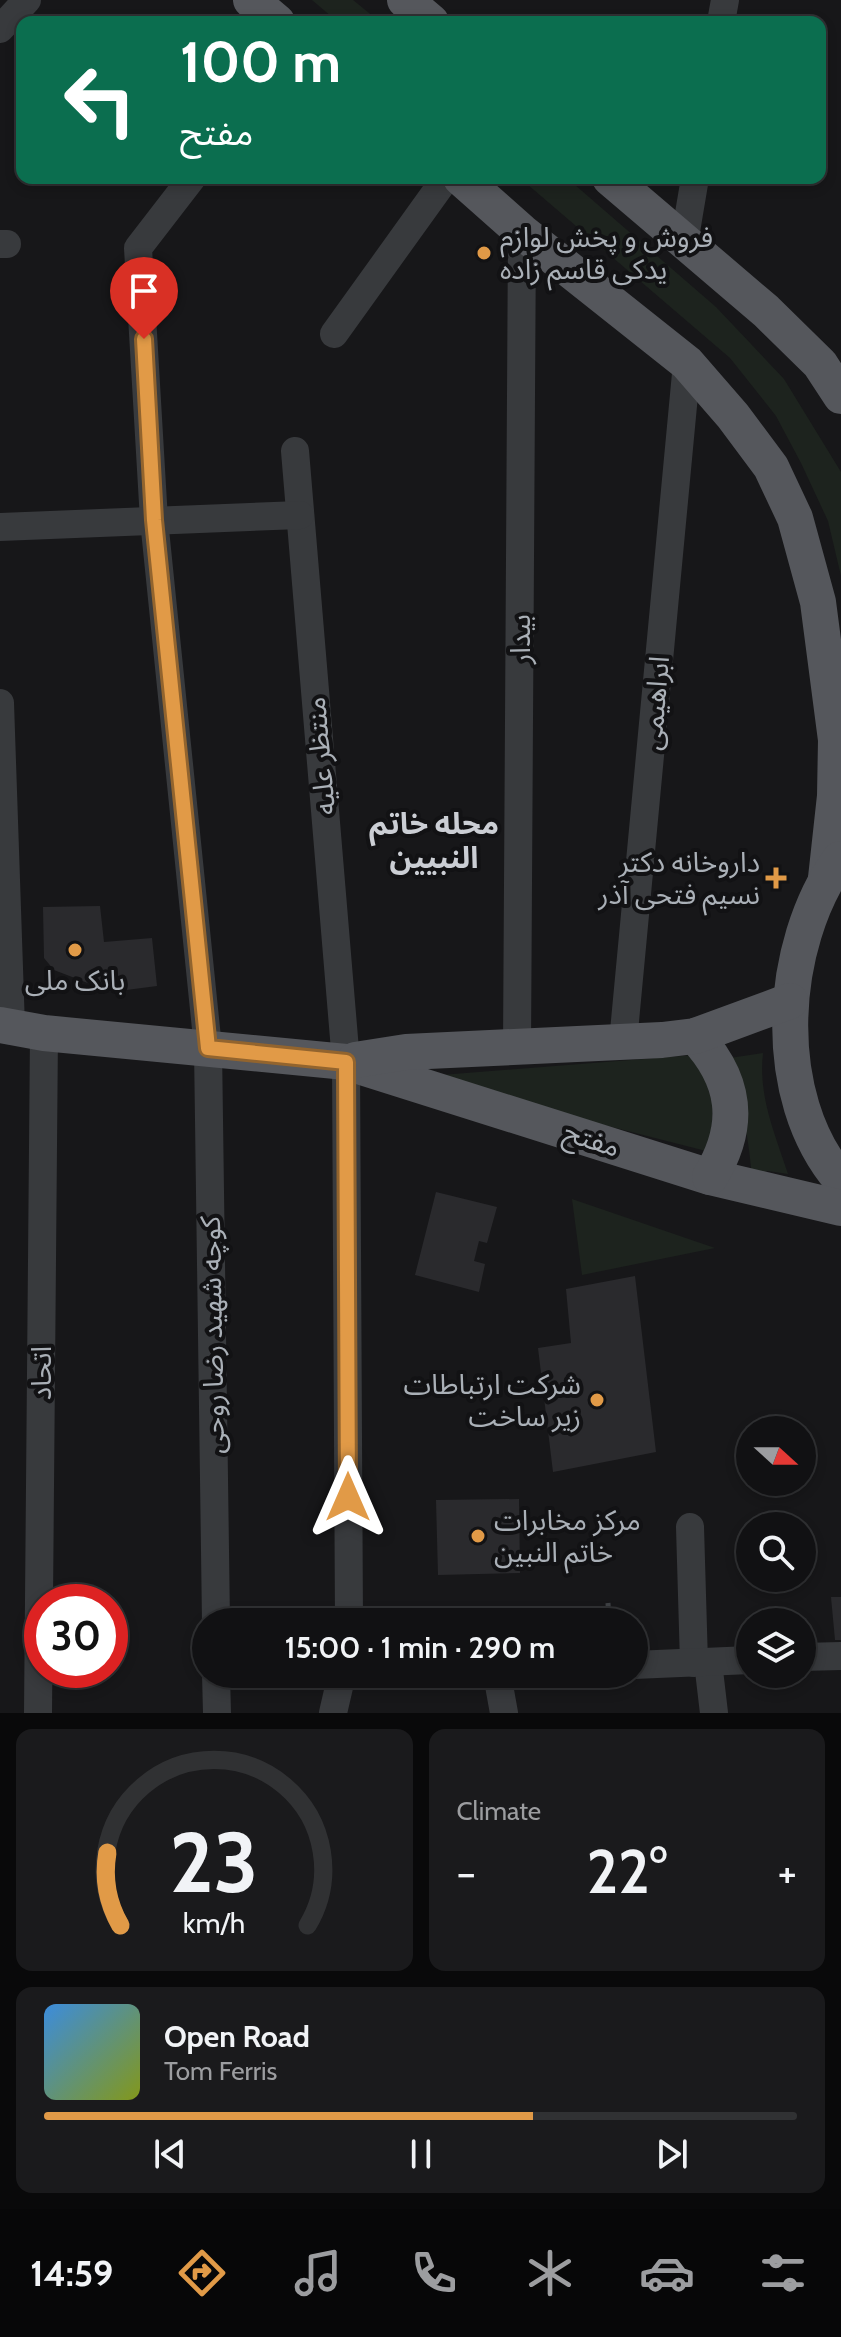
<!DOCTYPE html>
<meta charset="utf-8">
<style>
body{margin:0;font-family:Cabin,"Noto Sans Arabic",sans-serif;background:#1a1a1c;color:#f1f3f6;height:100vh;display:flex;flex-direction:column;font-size:30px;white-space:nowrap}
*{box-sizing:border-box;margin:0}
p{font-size:26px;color:#9c9da0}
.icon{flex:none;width:44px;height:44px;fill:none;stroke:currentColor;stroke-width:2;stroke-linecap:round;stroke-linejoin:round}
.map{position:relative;height:1713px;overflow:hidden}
.side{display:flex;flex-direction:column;gap:16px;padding:16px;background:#09090a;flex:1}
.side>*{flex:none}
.guide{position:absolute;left:16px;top:16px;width:810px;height:168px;border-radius:16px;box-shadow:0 4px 12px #0003,0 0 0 2px #303133;background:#0b6e4f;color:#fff;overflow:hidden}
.needle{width:52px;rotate:111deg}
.buttons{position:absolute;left:736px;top:1416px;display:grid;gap:16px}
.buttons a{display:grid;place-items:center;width:80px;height:80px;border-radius:50%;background:#111113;box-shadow:0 4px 12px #0003,0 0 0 2px #303133;font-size:40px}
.speed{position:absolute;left:24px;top:1584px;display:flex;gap:16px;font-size:40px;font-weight:700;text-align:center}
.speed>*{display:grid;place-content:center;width:104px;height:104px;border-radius:50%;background:#111113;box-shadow:0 4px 12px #0003,0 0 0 2px #303133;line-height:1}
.speed .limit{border:12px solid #d22;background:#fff;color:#111}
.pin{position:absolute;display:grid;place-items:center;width:68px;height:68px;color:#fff;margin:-82px -34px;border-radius:50% 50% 50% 0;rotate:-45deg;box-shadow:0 0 8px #0007}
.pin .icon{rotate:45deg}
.me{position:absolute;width:88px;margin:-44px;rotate:0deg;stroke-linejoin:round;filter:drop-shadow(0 0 6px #0008)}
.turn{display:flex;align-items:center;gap:28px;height:168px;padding:0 32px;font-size:36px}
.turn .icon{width:104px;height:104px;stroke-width:2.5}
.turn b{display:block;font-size:56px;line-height:68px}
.big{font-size:60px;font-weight:600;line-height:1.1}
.side .tile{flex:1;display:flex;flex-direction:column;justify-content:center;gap:12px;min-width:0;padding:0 28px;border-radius:16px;background:#1a1a1c}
.side .dial{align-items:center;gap:0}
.dial svg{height:208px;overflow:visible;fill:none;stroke:#303133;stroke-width:7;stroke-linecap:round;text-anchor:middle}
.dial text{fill:#f1f3f6;stroke:none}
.song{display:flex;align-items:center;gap:24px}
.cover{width:96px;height:96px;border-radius:12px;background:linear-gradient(135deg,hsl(210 70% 55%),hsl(70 70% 35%))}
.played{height:8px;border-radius:4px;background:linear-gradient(90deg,#e19a47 65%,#303133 65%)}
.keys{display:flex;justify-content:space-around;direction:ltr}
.heat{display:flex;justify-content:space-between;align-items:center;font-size:44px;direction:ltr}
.side .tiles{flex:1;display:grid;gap:16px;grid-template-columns:1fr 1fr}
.tile:last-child{grid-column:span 2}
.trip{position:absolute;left:192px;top:1608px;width:456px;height:80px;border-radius:40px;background:#111113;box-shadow:0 4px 12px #0003,0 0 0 2px #303133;font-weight:600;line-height:80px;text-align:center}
.dock{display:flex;height:128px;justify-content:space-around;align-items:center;background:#070708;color:#9c9da0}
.dock .icon{width:56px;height:56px}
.dock .active{color:#e19a47}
.dock b{font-size:36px;color:#f1f3f6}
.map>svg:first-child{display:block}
.green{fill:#1d231e}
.building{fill:#2a2a2d}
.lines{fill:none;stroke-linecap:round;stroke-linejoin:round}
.path{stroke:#3e4144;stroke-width:5;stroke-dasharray:4 6;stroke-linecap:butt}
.minor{stroke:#383a3d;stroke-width:28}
.major{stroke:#55575c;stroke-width:36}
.route-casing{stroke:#92642e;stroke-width:20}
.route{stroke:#e19a47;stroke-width:14}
.poi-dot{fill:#e19a47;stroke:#121214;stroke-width:3}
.labels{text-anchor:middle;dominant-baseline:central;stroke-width:8;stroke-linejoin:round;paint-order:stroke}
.poi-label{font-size:28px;fill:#aab0b7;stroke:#121214;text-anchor:start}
.street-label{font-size:28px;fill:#aab0b7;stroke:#121214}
.neighbourhood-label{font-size:30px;font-weight:bold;fill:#cbced4;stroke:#121214}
</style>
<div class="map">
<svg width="841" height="1713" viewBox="0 0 841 1713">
<rect width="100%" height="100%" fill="#171719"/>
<g class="green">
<polygon points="312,0 353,0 380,22 338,22"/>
<polygon points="520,178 567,178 716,307 784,379 841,472 841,576 828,521 801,463 776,416 730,358"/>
<path d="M763 1053C758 1096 775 1134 788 1174L768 1171 752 1176C748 1134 742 1097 723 1059Z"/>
<polygon points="694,1055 705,1078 713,1105 710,1152 416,1077"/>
<polygon points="572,1199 715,1248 582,1275"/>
</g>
<g class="building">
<polygon points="100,906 104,942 152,938 157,986 111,992 54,970 44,958 43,907"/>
<polygon points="436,1192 497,1207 487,1243 479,1241 474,1261 485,1264 479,1292 415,1275"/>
<polygon points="635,1276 656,1452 553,1472 538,1348 571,1343 566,1289"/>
<polygon points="519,1499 520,1573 438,1575 436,1500"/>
<polygon points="831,1597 841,1597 841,1640 835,1640"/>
</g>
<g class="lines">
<polyline class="path" points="608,1603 609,1622"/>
<g class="minor">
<polyline points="721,22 725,0"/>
<polyline points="0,29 27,0"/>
<polyline points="192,178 138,248 154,520 208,1048 216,1622"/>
<polyline points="684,243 695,178"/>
<polyline points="0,244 7,244"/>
<polyline points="334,334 446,178"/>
<polyline points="295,451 346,1062 349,1622"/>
<polyline points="0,527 300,515"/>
<polyline points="0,703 11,1027"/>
<polyline points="623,1042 687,363"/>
<polyline points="517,1047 522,232"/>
<polyline points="690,1527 694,1663"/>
<polyline points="802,1657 841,1656"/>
<polyline points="708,1662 714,1713"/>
<polyline points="634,1665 750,1660"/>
<polyline points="216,1674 217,1713"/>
<polyline points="497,1674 504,1713"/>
<polyline points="38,1713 44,1033"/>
<polyline points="333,1713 342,1674"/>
</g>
<g class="major">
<polyline points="251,0 277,22"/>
<polyline points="405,0 431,22"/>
<polyline points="461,178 522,232 687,363 733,416 771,467 795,518 818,602 836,740 835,796 826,878"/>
<polyline points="610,178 766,311 820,364 841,396"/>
<path d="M840 859C778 945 769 1097 841 1180"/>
<polyline points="0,1025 44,1033 346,1062 710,1177 841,1208"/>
<path d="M695 1036C736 1080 742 1125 710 1177"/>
<polyline points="355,1060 406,1052 662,1040 695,1036 790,1001"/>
</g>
</g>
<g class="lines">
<g class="route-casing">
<polyline id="route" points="144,339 154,520 208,1048 346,1062 348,1497"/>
</g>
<use href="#route" class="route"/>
</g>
<g class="poi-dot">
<circle cx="484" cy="253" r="8"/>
<path d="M772 866h8v8h8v8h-8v8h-8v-8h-8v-8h8z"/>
<circle cx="75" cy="950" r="8"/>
<circle cx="597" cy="1400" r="8"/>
<circle cx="478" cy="1536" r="8"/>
</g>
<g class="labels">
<g class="poi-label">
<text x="500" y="237">فروش و پخش لوازم<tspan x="500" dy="32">یدکی قاسم زاده</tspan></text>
<text x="760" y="862" text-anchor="end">داروخانه دکتر<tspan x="760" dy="32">نسیم فتحی آذر</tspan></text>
<text x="75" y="980" text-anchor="middle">بانک ملی</text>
<text x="581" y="1384" text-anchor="end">شرکت ارتباطات<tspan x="581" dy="32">زیر ساخت</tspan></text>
<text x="494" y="1520">مرکز مخابرات<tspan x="494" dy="32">خاتم النبین</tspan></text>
</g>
<g class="street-label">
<text transform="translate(520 639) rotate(-90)">بیدار</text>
<text transform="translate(655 703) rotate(-85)">ابراهیمی</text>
<text transform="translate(320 756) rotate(-95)">منتظر علیه</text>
<text transform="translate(592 1139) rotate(18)">مفتح</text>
<text transform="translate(212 1335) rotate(-91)">کوچه شهید رضا روحی</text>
<text transform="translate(41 1373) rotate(-90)">اتحاد</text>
</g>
<g class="neighbourhood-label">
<text x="434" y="823">محله خاتم<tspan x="434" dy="34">النبیین</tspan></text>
</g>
</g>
</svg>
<div class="buttons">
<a><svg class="needle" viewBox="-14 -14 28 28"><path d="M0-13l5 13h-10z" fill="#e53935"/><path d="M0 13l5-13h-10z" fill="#9c9da0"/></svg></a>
<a><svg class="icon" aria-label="search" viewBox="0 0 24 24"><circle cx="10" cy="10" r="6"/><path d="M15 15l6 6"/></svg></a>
<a><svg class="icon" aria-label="layers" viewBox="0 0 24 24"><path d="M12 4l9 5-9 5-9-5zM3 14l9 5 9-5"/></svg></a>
</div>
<div class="speed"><div class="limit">30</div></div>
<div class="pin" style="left:144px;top:339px;background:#d93025"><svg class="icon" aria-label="arrive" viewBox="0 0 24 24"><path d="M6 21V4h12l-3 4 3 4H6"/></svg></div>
<svg class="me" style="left:348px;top:1497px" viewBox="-20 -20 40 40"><path d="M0-17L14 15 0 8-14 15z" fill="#e19a47" stroke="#fff" stroke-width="4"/></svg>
<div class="trip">15:00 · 1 min · 290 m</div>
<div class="guide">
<div class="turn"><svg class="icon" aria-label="left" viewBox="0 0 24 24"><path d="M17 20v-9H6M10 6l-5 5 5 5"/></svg><div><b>100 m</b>مفتح</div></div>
</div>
</div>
<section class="side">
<div class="tiles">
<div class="tile dial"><svg viewBox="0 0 100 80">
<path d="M14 69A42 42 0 1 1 86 69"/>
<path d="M14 69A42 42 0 0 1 9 41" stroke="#e19a47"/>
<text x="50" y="56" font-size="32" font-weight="700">23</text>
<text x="50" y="72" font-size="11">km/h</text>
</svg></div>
<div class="tile"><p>Climate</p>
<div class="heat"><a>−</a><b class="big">22°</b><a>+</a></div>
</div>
<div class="tile">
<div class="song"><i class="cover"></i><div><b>Open Road</b><p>Tom Ferris</p></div></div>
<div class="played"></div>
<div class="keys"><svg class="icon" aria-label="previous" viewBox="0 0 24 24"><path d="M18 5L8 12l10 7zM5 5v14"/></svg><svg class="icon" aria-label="pause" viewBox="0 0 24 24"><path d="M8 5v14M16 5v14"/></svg><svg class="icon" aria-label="next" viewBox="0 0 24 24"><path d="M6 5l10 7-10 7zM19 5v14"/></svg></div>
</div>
</div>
</section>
<nav class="dock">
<b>14:59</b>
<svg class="icon active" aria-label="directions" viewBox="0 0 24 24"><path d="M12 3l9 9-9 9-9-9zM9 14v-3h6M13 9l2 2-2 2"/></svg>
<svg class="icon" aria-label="music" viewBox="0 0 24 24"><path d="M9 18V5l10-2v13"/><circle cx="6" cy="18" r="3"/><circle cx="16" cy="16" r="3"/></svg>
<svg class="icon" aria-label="phone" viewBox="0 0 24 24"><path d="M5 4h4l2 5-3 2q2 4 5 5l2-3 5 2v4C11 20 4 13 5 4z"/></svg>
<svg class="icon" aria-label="climate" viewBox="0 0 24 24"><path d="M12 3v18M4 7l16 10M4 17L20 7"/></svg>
<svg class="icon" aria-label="car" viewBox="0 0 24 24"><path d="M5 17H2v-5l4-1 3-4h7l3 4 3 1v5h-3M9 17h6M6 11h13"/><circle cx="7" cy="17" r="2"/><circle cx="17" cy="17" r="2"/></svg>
<svg class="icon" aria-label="filters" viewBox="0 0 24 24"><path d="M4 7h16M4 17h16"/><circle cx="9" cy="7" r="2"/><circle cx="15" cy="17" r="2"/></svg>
</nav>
